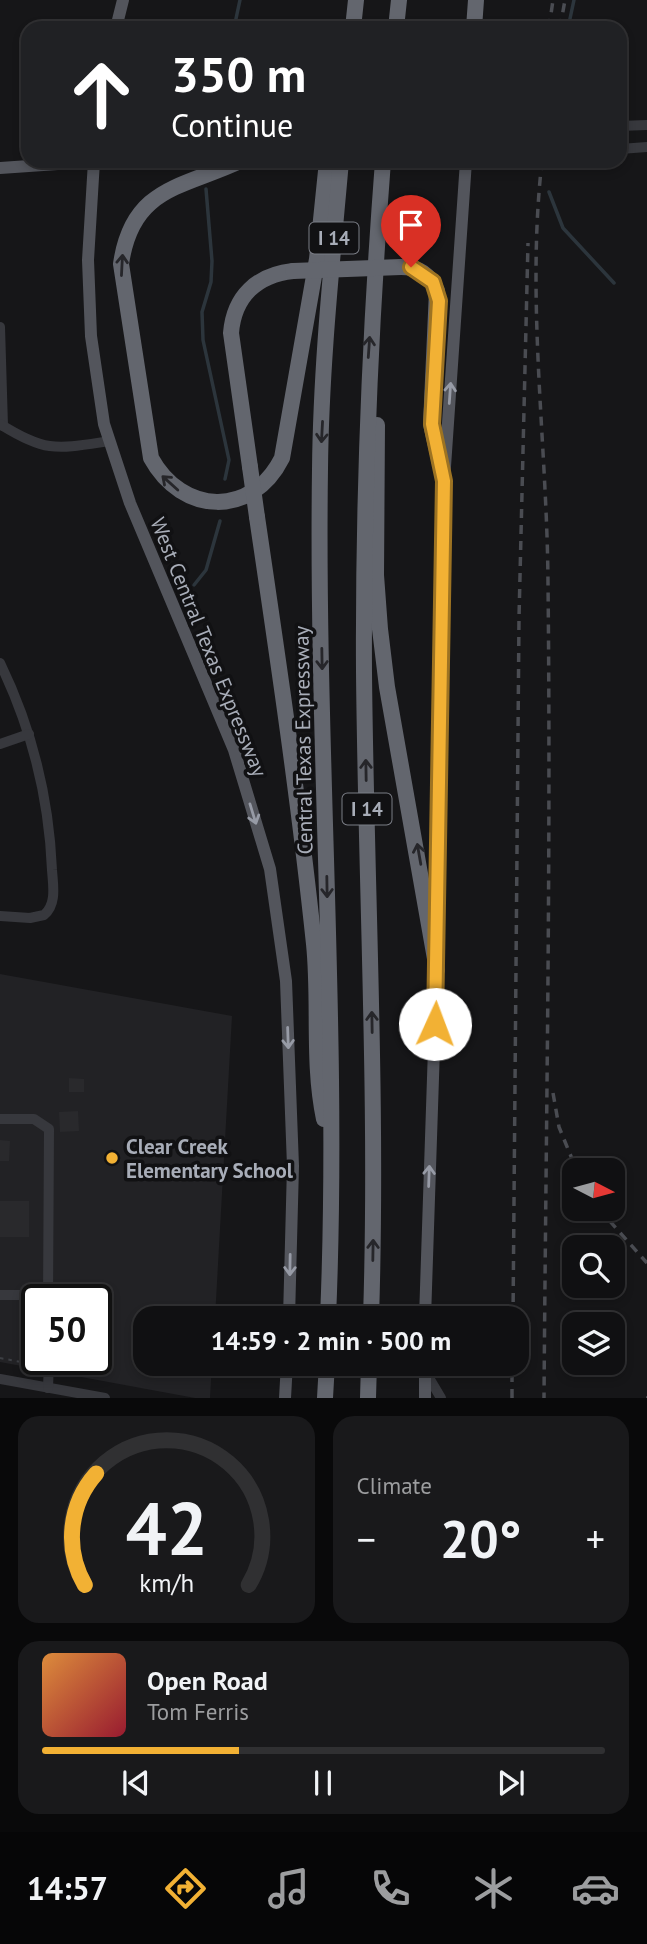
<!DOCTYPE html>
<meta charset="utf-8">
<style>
body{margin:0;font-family:"PT Sans",sans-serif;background:#19191b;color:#f1f3f6;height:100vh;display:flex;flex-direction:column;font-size:26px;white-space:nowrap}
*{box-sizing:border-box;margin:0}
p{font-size:23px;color:#9c9d9f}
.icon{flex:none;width:38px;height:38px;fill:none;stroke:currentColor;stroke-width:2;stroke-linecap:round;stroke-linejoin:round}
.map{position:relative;height:1398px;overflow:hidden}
.side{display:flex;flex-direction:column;gap:18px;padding:18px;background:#09090a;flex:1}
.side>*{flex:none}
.guide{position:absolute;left:21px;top:21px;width:606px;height:147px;border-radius:21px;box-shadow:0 4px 10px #0003,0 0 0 2px #303032;background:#202124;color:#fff;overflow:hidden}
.needle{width:46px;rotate:96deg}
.buttons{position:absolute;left:562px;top:1158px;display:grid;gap:14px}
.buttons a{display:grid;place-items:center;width:63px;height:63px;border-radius:14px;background:#101012;box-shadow:0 4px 10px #0003,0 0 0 2px #303032;font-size:35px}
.speed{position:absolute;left:21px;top:1284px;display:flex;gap:14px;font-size:35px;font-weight:700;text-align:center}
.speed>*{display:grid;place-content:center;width:91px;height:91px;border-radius:50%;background:#101012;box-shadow:0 4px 10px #0003,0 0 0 2px #303032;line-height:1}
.speed .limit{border:4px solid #111;border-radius:10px;background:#fff;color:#111}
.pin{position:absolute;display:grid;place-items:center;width:60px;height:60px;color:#fff;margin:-72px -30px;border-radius:50% 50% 50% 0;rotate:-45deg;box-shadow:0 0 7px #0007}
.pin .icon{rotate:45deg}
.me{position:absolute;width:77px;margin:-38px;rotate:2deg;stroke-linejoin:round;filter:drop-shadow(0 0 5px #0008)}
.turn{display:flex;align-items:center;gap:24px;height:147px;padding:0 35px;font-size:32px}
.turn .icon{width:91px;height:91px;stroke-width:2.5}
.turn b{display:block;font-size:49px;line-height:60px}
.big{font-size:52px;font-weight:700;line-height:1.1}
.side .widget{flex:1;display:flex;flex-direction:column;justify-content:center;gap:10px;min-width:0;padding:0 24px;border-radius:21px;background:#19191b}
.side .dial{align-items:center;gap:0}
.dial svg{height:182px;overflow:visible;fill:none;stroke:#303032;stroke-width:7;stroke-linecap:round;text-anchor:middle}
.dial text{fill:#f1f3f6;stroke:none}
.song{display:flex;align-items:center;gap:21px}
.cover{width:84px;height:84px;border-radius:10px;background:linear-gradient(135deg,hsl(30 70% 55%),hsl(350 70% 35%))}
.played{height:7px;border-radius:4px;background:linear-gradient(90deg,#f2b134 35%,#303032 35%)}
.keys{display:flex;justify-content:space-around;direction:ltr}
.heat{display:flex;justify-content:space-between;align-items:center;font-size:38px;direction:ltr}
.side .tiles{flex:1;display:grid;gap:18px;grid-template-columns:1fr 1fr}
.widget:last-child{grid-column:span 2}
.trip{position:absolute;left:133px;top:1306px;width:396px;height:70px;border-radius:21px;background:#101012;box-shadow:0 4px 10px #0003,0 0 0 2px #303032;font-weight:700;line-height:70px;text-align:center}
.menu{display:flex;height:112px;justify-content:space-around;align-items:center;background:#060607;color:#9c9d9f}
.menu .icon{width:49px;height:49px}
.menu .selected{color:#f2b134}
.menu b{font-size:32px;color:#f1f3f6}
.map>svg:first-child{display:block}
.built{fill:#222225;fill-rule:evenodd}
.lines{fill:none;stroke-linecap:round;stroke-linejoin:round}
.stream{stroke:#2c353c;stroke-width:3.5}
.building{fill:#29292c}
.path{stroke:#3d3f44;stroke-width:2;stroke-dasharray:3.5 5;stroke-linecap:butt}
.minor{stroke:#37383d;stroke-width:10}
.major{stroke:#53555c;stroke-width:12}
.highway{stroke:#63666e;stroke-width:16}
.rail{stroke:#4a4c52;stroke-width:3.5;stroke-dasharray:9 7;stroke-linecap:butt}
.highway-bridge{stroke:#63666e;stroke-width:16}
.oneway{stroke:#26262a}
.oneway2{stroke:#979ba6}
.route-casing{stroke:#9d7322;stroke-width:18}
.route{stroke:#f2b134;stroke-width:12}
.poi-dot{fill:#f2b134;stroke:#111113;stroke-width:2.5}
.labels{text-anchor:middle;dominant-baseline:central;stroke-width:7;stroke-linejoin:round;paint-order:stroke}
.shield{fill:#111113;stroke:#7b7e86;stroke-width:2}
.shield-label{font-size:19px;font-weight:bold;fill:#a8adb8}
.street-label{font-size:21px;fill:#a8adb8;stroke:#111113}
.poi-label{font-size:21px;font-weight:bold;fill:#a8adb8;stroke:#111113;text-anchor:start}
</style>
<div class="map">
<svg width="647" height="1398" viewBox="0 0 647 1398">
<rect width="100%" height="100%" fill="#161618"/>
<path class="built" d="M0 974 232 1016 215 1318H145V1363H212L210 1398H195L0 1362ZM37 1300H96V1360H37Z"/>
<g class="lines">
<g class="stream">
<polyline points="234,28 240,0"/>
<polyline points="568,28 574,0"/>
<polyline points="206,189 212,261 211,282 202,312 203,340 229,460 225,479"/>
<polyline points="549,192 563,228 614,283"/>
<polyline points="194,585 206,570 220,521"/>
</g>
</g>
<g class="building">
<polygon points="69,1078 84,1079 84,1092 69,1092"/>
<polygon points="78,1111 79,1131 60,1132 59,1112"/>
<polygon points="0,1140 10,1141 9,1161 0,1161"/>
<rect x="0" y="1201" width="29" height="36"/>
</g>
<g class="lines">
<polyline class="path" points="0,1358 37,1365"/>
<g class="minor">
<polyline points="620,126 647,125"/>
<polyline points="620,149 647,147"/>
<polyline points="0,327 3,426"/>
<path d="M0 424C46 453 57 449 110 441"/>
<path d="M0 663C32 729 49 797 52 870 53 885 57 904 44 915L30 918 0 916"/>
<polyline points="0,744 29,734"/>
<polyline points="0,1119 34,1119 49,1129 48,1300"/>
<polyline points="0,1295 30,1295 41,1300"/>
<polyline points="425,1371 441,1398"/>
<polyline points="0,1379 105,1398"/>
<polyline points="48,1388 49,1360"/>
</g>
<g class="major">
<polyline points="116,28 123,0"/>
<polyline points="94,161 88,260 91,336 104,424 130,503 234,750 270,869 286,981 293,1166 289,1318"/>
<polyline points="0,168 101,161"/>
<polyline points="425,1318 439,898 444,481 466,161"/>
<polyline points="285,1398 287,1363"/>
<polyline points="425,1398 425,1363"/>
</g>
<g class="highway">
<polyline points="353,28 356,0"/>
<polyline points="396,28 399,0"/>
<polyline points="474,28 476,0"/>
<path d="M240 161C182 188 132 187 121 264L151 458C182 515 252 518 282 458L317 259 327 161"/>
<path d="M401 267C419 267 429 274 437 291L431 424 444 481"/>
<polyline points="377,425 376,575 380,629 387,687 437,970"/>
<path d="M250 467 231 333C234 296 257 275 293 271"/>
<path d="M257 517C278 659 299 801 314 944 320 1002 312 1062 324 1119"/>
<path d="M328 1318C340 1035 316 752 320 469 321 366 332 263 341 161"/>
<path d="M371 1318C378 1102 366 888 364 672 363 501 370 331 383 161"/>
<polyline points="325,1398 327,1363"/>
<polyline points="368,1398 369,1363"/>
</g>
<g class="rail">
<polyline points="549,28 553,0"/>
<polyline points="560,28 565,0"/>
<path d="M542 161C526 301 547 443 548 583 551 855 546 1126 544 1398"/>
<polyline points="553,1093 559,1127 577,1171"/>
<polyline points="599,1209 647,1263"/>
<polyline points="513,1318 519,618 528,243"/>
<polyline points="512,1398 512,1363"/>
<polyline points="646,1398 647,1398"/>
</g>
<g class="highway-bridge">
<polyline points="293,271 401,267"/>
<polyline points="250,467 257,517"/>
</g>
</g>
<defs><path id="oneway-shaft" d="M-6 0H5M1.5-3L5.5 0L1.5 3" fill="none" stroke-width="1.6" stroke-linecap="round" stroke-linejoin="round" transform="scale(1.75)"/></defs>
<g class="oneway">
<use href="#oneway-shaft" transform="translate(122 265) rotate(-87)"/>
<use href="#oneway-shaft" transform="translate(369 347) rotate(-86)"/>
<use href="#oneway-shaft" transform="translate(322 432) rotate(93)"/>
<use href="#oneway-shaft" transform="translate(170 483) rotate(-138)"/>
<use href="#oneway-shaft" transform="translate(322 659) rotate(89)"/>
<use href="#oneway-shaft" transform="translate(366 770) rotate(-91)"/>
<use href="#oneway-shaft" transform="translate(419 854) rotate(-100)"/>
<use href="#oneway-shaft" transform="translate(327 887) rotate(89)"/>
<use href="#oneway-shaft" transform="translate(372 1022) rotate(-91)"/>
<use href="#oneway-shaft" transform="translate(373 1250) rotate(-89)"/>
</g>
<g class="oneway2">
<use href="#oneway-shaft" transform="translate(450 393) rotate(-86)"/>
<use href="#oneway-shaft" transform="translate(253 814) rotate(73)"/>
<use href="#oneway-shaft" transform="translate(288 1038) rotate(88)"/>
<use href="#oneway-shaft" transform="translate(429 1176) rotate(-88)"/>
<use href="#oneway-shaft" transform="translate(290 1265) rotate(91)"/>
</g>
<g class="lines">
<g class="route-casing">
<polyline id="route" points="411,267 433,282 439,301 432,424 444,481 435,1024"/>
</g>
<use href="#route" class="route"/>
</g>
<circle class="poi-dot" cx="112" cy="1158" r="7"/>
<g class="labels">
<g class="shield">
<rect x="309.5" y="222.5" width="49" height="31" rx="5"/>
<rect x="342.5" y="793.5" width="49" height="31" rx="5"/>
</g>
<g class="shield-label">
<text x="334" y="238">I 14</text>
<text x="367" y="809">I 14</text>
</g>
<g class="street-label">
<text transform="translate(209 647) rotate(68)">West Central Texas Expressway</text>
<text transform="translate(303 740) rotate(-91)">Central Texas Expressway</text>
</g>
<g class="poi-label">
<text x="126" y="1146">Clear Creek<tspan x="126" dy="24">Elementary School</tspan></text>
</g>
</g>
</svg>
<div class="buttons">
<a><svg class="needle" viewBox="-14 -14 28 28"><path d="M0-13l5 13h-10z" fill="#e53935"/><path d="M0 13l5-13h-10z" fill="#9c9d9f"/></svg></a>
<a><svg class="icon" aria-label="search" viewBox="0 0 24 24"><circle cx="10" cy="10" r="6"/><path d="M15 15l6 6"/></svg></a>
<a><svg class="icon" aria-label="layers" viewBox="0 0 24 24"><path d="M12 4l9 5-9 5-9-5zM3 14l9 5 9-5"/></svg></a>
</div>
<div class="speed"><div class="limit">50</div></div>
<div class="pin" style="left:411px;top:267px;background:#d93025"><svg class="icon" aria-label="arrive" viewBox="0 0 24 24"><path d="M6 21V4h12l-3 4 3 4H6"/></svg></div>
<svg class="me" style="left:435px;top:1024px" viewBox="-20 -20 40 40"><circle r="19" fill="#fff"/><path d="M0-13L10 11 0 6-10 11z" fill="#f2b134"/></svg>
<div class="trip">14:59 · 2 min · 500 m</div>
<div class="guide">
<div class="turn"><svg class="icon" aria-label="ahead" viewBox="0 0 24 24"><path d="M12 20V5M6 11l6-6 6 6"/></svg><div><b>350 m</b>Continue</div></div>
</div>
</div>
<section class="side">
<div class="tiles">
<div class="widget dial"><svg viewBox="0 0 100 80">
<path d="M14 69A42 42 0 1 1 86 69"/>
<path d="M14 69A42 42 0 0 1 19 20" stroke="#f2b134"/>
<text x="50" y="56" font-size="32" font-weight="700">42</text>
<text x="50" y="72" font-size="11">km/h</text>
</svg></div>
<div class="widget"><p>Climate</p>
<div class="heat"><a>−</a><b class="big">20°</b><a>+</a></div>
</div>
<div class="widget">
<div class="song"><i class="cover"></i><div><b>Open Road</b><p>Tom Ferris</p></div></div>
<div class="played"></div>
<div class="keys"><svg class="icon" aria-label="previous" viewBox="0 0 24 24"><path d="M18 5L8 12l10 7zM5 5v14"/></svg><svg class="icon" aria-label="pause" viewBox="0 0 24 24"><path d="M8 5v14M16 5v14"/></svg><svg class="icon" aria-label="next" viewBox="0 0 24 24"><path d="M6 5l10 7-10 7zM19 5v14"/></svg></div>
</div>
</div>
</section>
<nav class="menu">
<b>14:57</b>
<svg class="icon selected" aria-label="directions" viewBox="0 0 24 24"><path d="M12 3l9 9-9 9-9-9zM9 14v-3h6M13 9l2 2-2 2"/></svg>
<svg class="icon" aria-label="music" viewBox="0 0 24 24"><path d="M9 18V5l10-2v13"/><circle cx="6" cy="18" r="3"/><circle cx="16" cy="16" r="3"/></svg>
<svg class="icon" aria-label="phone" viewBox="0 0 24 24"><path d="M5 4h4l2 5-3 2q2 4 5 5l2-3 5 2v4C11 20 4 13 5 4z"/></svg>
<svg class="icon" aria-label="climate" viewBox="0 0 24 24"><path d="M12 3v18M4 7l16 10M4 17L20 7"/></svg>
<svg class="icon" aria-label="car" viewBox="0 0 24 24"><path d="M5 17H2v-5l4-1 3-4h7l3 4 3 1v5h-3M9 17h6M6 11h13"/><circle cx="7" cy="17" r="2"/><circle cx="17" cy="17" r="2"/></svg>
</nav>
